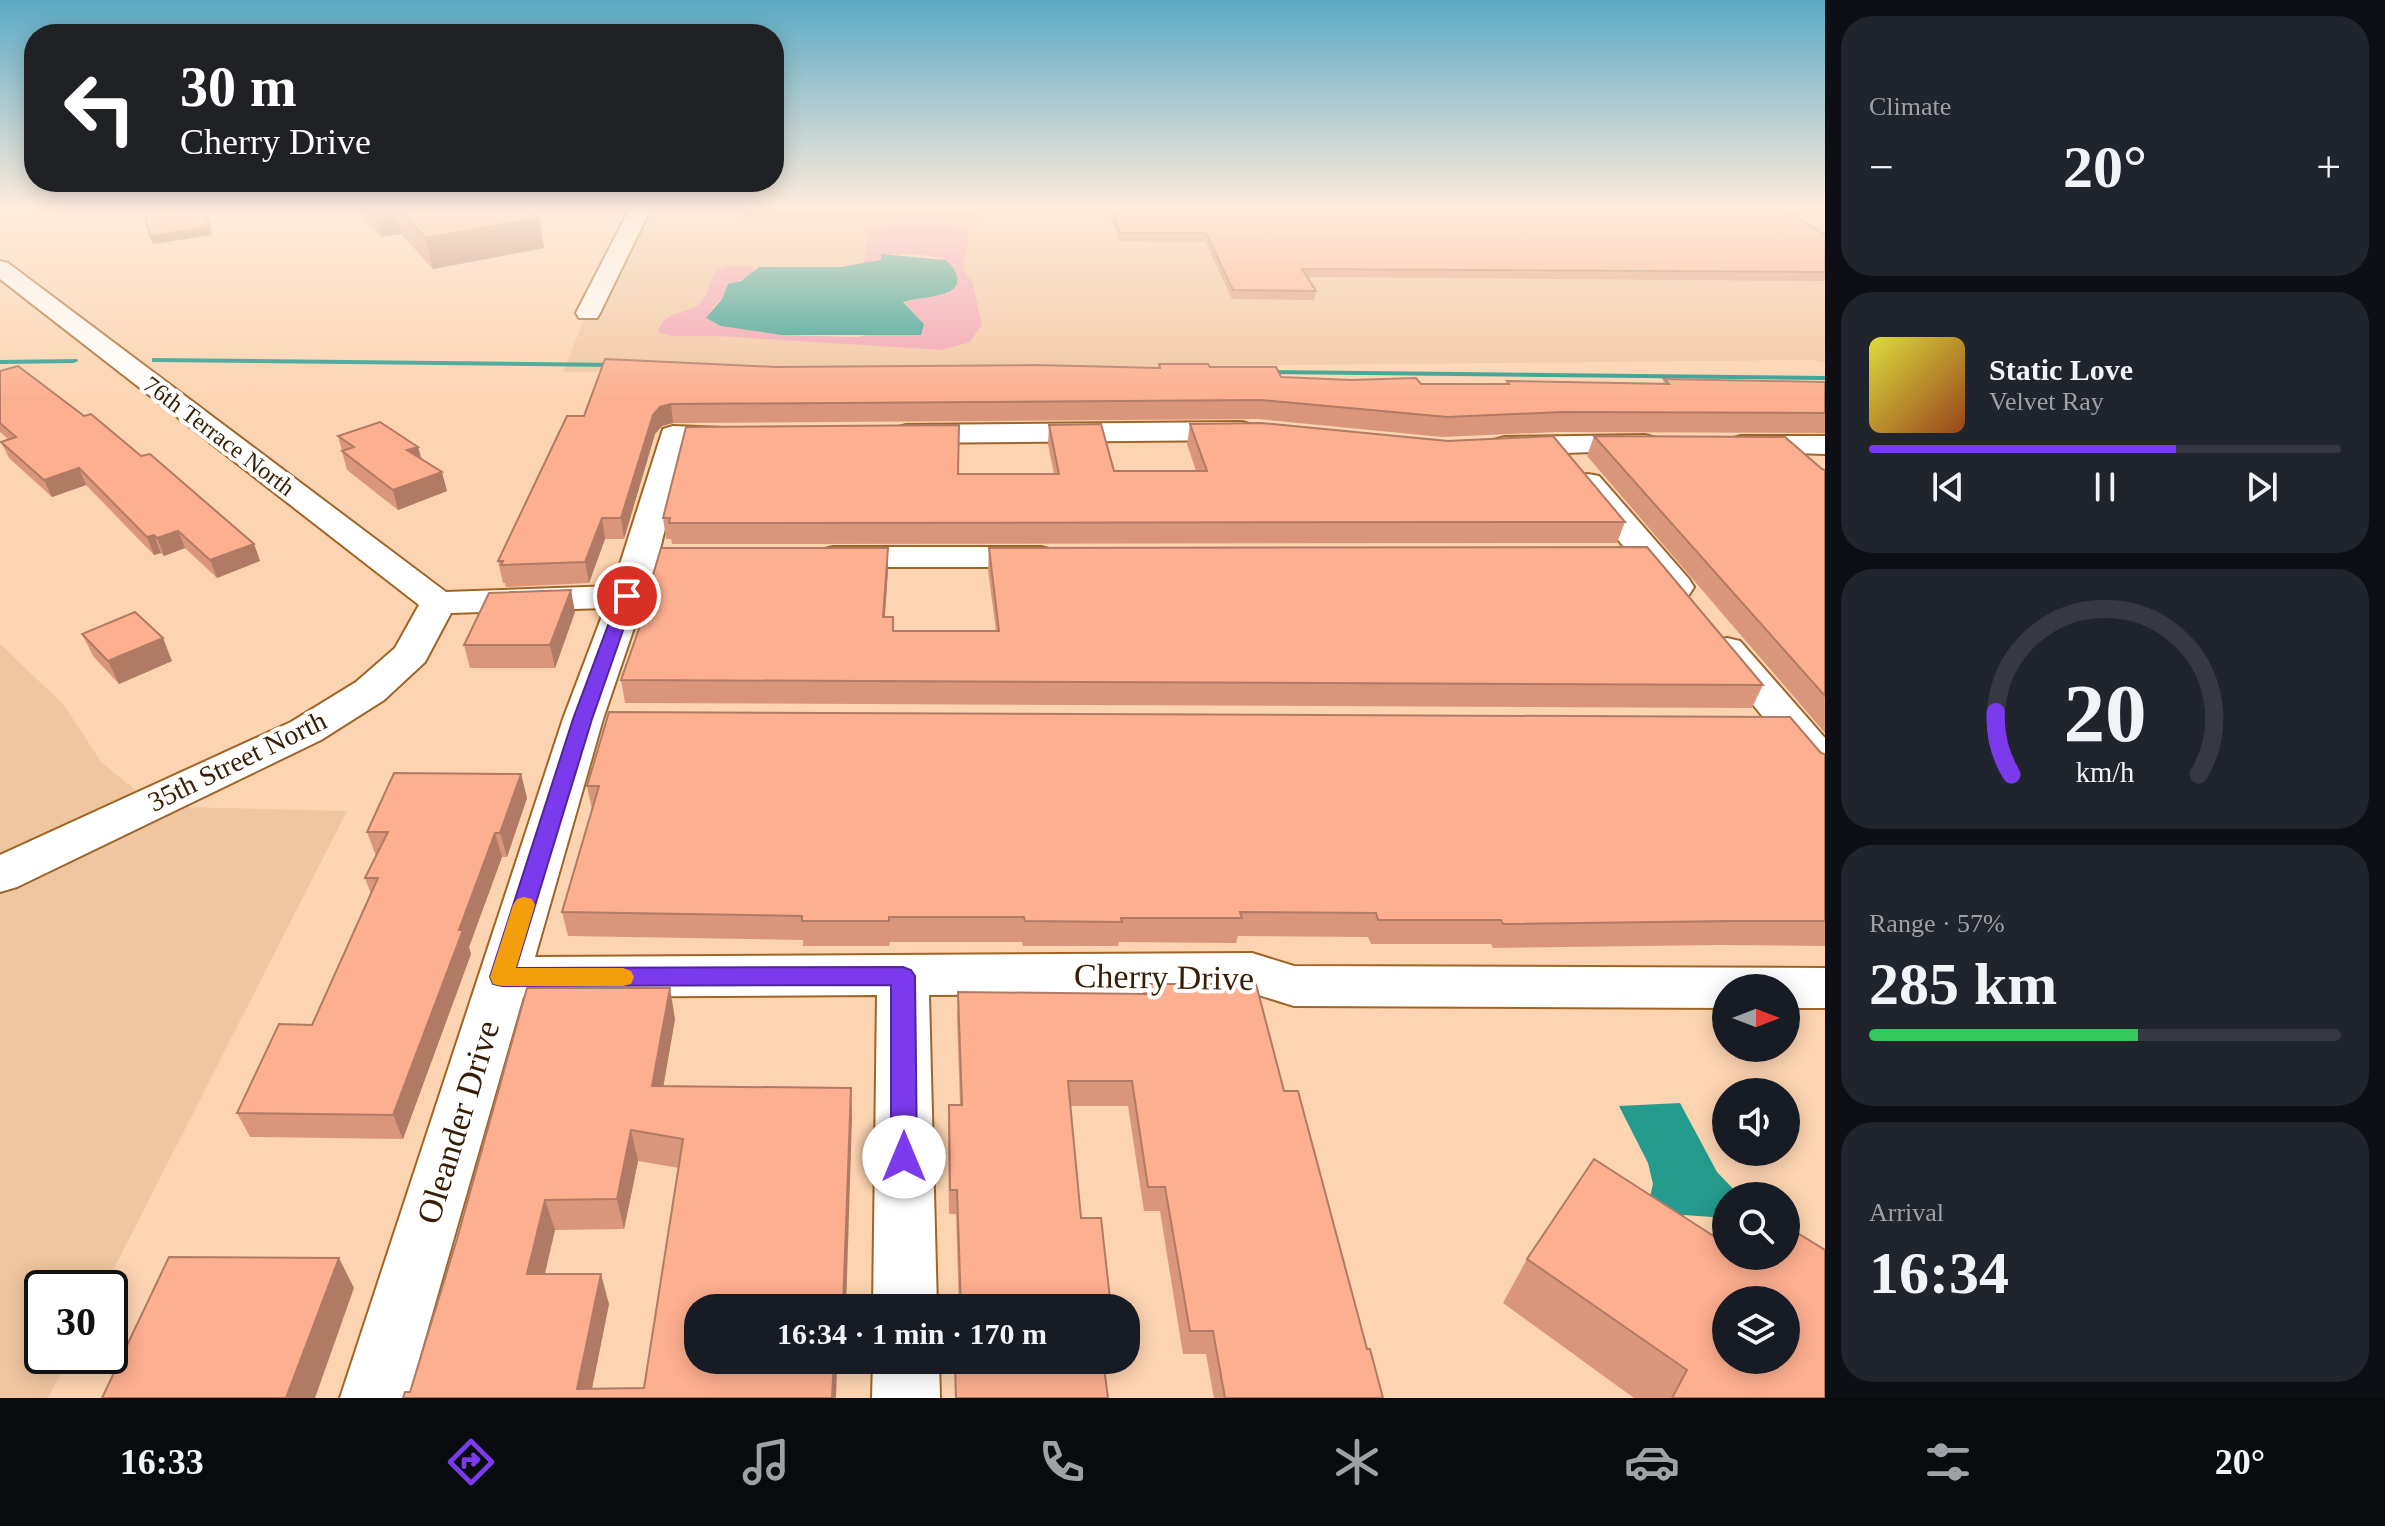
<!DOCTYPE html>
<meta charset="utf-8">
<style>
body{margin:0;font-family:Georgia,serif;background:#20242c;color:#f1f3f6;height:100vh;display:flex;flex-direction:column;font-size:30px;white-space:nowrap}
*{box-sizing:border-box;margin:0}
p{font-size:26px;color:#9ea1a6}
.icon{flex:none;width:44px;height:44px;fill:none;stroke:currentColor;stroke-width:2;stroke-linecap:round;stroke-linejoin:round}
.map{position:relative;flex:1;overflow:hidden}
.panel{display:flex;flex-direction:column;gap:16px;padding:16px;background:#0d0f14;width:560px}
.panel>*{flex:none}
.hud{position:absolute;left:24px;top:24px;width:760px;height:168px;border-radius:32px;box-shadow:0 4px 20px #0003;background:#202124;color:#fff;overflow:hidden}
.needle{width:52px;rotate:90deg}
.fabs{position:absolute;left:1712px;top:974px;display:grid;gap:16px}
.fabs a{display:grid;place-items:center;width:88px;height:88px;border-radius:50%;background:#171b24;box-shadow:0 4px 20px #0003;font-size:40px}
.speed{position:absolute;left:24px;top:1270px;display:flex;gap:16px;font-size:40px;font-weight:700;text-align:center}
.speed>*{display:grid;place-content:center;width:104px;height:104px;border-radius:50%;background:#171b24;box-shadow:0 4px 20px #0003;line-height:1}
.speed .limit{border:4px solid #111;border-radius:12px;background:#fff;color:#111}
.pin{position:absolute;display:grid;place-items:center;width:68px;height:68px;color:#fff;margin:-34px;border:4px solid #fff;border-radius:50%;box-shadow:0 2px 8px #0007}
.me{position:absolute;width:88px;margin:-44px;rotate:0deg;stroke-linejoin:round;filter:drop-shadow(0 0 6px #0008)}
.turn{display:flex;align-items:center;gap:28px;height:168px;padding:0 24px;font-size:36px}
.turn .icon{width:104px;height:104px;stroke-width:2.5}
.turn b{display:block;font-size:56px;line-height:68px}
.big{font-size:60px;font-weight:700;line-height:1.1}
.panel .widget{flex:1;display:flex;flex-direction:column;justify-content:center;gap:12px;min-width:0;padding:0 28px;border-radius:32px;background:#20242c}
.panel .dial{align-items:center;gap:0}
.dial svg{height:208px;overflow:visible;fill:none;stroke:#363941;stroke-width:7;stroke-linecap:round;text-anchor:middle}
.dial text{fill:#f1f3f6;stroke:none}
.song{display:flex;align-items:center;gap:24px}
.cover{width:96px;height:96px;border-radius:12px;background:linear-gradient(135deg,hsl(60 70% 55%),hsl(20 70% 35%))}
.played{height:8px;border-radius:4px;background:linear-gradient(90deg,#7c3aed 65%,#363941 65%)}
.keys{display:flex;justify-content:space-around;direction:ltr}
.heat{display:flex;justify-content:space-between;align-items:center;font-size:44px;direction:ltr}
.charge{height:12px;border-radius:6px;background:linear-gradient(90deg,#34c759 57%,#363941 0)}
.trip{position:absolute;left:684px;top:1294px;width:456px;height:80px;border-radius:32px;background:#171b24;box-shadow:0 4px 20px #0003;font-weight:700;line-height:80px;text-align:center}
.tab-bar{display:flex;height:128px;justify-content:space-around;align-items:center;background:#090b0e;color:#9ea1a6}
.tab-bar .icon{width:56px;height:56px}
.tab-bar .current{color:#7c3aed}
.tab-bar b{font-size:36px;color:#f1f3f6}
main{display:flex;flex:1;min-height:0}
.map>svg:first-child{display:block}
.built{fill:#f0c6a0;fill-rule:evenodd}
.green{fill:#f19eb2}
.water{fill:#259b8d}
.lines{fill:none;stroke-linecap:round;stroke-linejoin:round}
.stream{fill:#259b8d;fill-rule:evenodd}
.minor-casing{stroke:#a06526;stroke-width:4}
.minor{fill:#fff;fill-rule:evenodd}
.wall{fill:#da967b;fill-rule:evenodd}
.shaded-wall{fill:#b17a64}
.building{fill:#fdaf8f;stroke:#b17a64;stroke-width:2;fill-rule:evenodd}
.route{fill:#7c3aed;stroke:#51269a;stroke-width:2}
.slow{fill:#f59e0b}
.labels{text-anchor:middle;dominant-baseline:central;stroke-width:8;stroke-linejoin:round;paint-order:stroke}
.far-street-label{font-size:24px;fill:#361e04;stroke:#fefefe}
.street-label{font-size:28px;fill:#361e04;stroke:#fefefe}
.near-street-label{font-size:34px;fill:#361e04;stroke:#fefefe}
</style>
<main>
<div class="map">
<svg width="1825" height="1398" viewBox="0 0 1825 1398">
<rect width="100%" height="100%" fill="#fcd4b1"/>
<g class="built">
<path d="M652 208H1825V363L1811 360 563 372 605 267H623ZM891 224H949L970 228 963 270 973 283 981 315 942 350 715 336H672L686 310 696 308 704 300 709 285 721 268 862 265 866 256V239Z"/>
<polygon points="0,644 64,705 101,762 139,793 0,857"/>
<polygon points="180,807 347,811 104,1288 42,1288 42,1356 70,1356 48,1398 0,1398 0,893"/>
</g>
<path class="green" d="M891 224H949L970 228 963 270 973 283 982 324 970 342 942 350 715 336H672L658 332C663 310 686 315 699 304 711 295 707 273 724 267 734 264 745 266 756 268 749 278 741 281 728 284L722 299 712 308 745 327 782 335 857 337 924 324 903 301 921 296 948 294 954 270C942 251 902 254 881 255V260L862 265 866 256 867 232 874 227Z"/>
<g class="water">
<path d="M881 254 945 260C951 264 954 268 957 276 963 299 919 296 903 302L924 324 921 335H782L721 326 706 318 722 299 728 284 741 281 759 267H841L881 260Z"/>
<polygon points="1680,1103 1717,1172 1740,1196 1726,1196 1726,1218 1684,1215 1671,1232 1645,1218 1653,1184 1648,1163 1619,1106"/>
</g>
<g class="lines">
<g class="stream">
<polygon points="152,358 616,363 620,365 616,367 155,362 152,362"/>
<polygon points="77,359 78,361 74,363 0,364 0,360"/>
<polygon points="1259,370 1825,376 1825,380 1262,374 1259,374"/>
</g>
<g class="minor-casing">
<g id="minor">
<polygon points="630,208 651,208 600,313 597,318 579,318 576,313"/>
<polygon points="0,261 8,263 446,592 613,586 663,429 673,426 748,429 753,435 748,441 686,444 658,557 603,719 535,957 1252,953 1294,966 1825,968 1825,1008 1786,1008 1786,988 1726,988 1726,1008 1294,1006 1252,993 929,995 937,1308 873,1308 877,995 523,997 408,1398 340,1398 563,719 605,608 451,613 425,662 384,700 321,740 17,887 0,892 0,855 291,722 356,682 395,648 419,605 0,279"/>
<polygon points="1242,422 1252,425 1257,431 1252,437 1242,440 906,443 896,440 891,434 896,428 906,425"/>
<polygon points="1645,435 1656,438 1660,444 1656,450 1505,455 1494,452 1490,446 1494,440 1505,437"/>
<polygon points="1741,436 1825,436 1825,454 1730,451 1726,445 1730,439"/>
<polygon points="1588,474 1599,476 1689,579 1694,587 1689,595 1676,598 1663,595 1572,483 1577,476"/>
<polygon points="833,547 1041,547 1053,550 1058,557 1053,564 1041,567 833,567 821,564 816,557 821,550"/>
<polygon points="1727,638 1740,641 1825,738 1825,779 1810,775 1708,649 1714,641"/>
<polygon points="873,1360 939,1360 940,1398 872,1398"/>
</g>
</g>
<use href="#minor" class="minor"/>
</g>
<g class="wall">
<polygon points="354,208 527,208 544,248 433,269 401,234 381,237"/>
<rect x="739" y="208" width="240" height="10"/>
<polygon points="1108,208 1782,208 1825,235 1825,281 1308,277 1316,291 1314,300 1232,299 1205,242 1119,241"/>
<polygon points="1159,364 1210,367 1281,377 1421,384 1506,384 1507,381 1663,383 1664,379 1825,382 1825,433 1556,432 1442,437 1258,419 673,423 662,426 655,434 624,539 605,539 589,583 506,587 505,583 503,583 498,561 584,416 776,367 1158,368"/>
<polygon points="0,371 84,416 141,456 254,544 260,561 217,578 185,548 164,556 161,553 154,555 86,485 52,497 9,458 1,442 8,439 0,432"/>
<polygon points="1190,424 1625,522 1617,543 672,544 671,539 666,539 663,518 958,474 1054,474 1048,444 1049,425 1114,471 1196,471 1187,444"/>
<polygon points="338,436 418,447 422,459 447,491 398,510 347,470"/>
<polygon points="1594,436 1825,469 1825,733 1587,456"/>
<polygon points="989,548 1763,685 1752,708 625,703 621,680 645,612 644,606 888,570 885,617 893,631 996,631 988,570"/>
<polygon points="575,612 555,668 470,668 464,645"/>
<polygon points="82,634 172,661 119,684 93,656"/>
<polygon points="1821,753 1825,754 1825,946 1720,945 1493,948 1491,944 1371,944 1368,937 1238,936 1236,943 1119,942 1118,946 1023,946 1022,942 890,942 889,946 803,946 803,940 568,936 562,912 592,810 587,786"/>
<polygon points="521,774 527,798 507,857 502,857 469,947 471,954 403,1139 250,1137 237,1113 312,1025 371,894 365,878 376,856 367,832"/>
<polygon points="1144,984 1284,1091 1383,1398 1214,1398 1206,1354 1183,1354 1160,1211 1144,1211 1128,1106 1070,1106 1081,1218 1111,1308 959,1308 956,1214 949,1214 948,1129 949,1105 960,1105 957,1017 958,992 1143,994"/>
<path d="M675 1019 663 1087 851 1088 852 1119 698 1360H844L837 1361 836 1398H403L410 1392 457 1239ZM638 1161 679 1168 644 1388 592 1389 609 1304 544 1274 555 1230 624 1229Z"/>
<polygon points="1726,1256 1825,1398 1634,1398 1503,1303 1527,1259"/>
<polygon points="961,1360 1103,1360 1108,1398 955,1398 955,1365 961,1365"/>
</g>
<g class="shaded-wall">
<polygon points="374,208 395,208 401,234 381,237"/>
<polygon points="539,218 544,248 433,269 426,238"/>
<polygon points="210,227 212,235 153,244 150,236"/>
<polygon points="671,404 673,423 662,426 655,434 624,539 621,518 653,415 660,407"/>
<polygon points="418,447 423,466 407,450"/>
<polygon points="79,468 86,485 52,497 44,480"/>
<polygon points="442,472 447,491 398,510 393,490"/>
<polygon points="602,518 605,539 589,583 585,562"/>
<polygon points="178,531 185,548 164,556 157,538"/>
<polygon points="154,535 161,553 154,555 147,537"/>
<polygon points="254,544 260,561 217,578 210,560"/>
<polygon points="888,548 888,570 883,639 883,617"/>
<polygon points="571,590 575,612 555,668 550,645"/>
<polygon points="163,638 172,661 119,684 108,661"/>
<polygon points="521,774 527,798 507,857 500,833"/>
<polygon points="495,833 502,857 469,947 471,954 403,1139 393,1115 459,930"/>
<polygon points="670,988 675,1019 658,1117 652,1086"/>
<polygon points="851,1088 852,1119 846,1308 843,1308"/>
<polygon points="631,1130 638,1161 624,1229 617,1199"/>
<polygon points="545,1200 555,1230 538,1304 527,1274"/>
<polygon points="339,1258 354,1288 315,1398 286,1398"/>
<polygon points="601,1274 609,1304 590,1398 577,1389"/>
<polygon points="834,1360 837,1360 836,1398 832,1398"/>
</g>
<g class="building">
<polygon points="143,208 202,208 210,227 150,236"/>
<polygon points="398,208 527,208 539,218 426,238"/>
<polygon points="1112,208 1782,208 1825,235 1825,272 1302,269 1316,291 1233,290 1206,233 1120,233"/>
<polygon points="605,359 776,367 1036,365 1160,368 1159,364 1208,364 1210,367 1276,367 1281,377 1351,380 1416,378 1421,384 1509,384 1507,381 1669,384 1664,379 1825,382 1825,413 1562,412 1447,417 1261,400 671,404 660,407 653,415 621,518 602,518 585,562 501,565 503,561 498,561 567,416 584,416"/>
<polygon points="18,366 84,416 91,414 141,456 150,454 254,544 210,560 178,531 157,538 154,535 147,537 79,468 44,480 1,442 16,437 0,423 0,371"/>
<polygon points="380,422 418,447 407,450 442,472 393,490 342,451 354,447 338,436"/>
<polygon points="1261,423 1448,441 1553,436 1625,522 669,523 670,518 663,518 686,427 959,425 958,474 1059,474 1049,425 1101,424 1114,471 1207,471 1190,424"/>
<polygon points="1594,436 1785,437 1822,469 1825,470 1825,696"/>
<polygon points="1647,547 1763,685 621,680 647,606 644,606 661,548 888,548 883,617 893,617 893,631 999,631 989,548"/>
<polygon points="571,590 550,645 464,645 489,593"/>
<polygon points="135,612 163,638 108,661 82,634"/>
<polygon points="609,712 1790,717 1821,753 1825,754 1825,921 1734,921 1503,924 1501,920 1378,920 1376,913 1240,912 1242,918 1121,918 1122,922 1025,921 1024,917 889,917 889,921 802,921 802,916 562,912 599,786 587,786"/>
<polygon points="394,773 521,774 500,833 495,833 459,930 463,930 393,1115 237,1113 279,1024 312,1025 378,878 365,878 388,832 367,832"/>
<polygon points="1144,984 1256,984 1284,1091 1298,1091 1367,1349 1370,1349 1383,1398 1225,1398 1213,1331 1190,1331 1165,1187 1148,1187 1132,1081 1068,1081 1081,1218 1101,1218 1111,1308 961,1308 957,1190 950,1190 949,1105 962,1105 958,992 1146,994"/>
<path d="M527 988H670L652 1086 851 1088 843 1308H698V1360H834L832 1398H403L405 1392H410L457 1239ZM631 1130 683 1139 644 1388 577 1389 601 1274H527L545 1200 617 1199Z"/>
<path d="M1594 1159 1726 1244V1256H1786V1226L1825 1250V1398H1672L1687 1370 1527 1259ZM1726 1300H1786V1360H1726Z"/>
<polygon points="169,1257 339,1258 286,1398 102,1398"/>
<polygon points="962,1360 1103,1360 1108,1398 956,1398 955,1365 963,1365"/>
</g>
<linearGradient id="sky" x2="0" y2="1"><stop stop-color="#5aaac4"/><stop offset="0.51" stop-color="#feecdc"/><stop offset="1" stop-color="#feecdc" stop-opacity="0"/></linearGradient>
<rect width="1825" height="404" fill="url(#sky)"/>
<polygon class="route" points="627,591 635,596 592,719 516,968 903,967 911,970 915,976 917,1157 914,1166 904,1169 895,1166 891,1157 891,985 502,986 493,984 490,977 573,719 619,596"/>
<polygon class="slow" points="524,897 532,899 535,905 516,968 623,968 631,971 634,977 631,984 623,986 502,986 493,984 490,977 513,905 517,899"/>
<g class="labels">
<g class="far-street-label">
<text transform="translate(219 436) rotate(37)">76th Terrace North</text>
</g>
<g class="street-label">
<text transform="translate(237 761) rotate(-26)">35th Street North</text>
</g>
<g class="near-street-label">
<text transform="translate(1164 977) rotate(1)">Cherry Drive</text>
<text transform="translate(458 1122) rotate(-73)">Oleander Drive</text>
</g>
</g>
</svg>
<div class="fabs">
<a><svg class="needle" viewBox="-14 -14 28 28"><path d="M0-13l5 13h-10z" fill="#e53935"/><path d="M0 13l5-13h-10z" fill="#9ea1a6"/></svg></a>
<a><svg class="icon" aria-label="sound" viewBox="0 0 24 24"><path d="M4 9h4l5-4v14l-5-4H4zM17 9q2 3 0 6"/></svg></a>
<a><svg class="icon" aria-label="search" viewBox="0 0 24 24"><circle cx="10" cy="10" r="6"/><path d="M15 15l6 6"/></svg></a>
<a><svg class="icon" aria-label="layers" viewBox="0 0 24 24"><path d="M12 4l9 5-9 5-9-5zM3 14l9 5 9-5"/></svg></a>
</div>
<div class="speed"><div class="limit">30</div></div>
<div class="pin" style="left:627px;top:596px;background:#d93025"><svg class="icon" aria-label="arrive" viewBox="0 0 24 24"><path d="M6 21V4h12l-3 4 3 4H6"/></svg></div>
<svg class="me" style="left:904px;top:1157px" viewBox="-20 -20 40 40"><circle r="19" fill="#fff"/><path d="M0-13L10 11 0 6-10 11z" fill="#7c3aed"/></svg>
<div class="trip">16:34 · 1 min · 170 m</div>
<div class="hud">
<div class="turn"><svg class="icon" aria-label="left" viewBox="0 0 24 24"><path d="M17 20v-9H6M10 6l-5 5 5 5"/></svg><div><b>30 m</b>Cherry Drive</div></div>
</div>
</div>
<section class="panel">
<div class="widget"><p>Climate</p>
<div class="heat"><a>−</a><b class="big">20°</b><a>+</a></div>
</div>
<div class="widget">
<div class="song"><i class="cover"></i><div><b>Static Love</b><p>Velvet Ray</p></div></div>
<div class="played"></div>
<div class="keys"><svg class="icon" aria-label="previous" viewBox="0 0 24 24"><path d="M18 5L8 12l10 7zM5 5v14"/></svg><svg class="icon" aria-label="pause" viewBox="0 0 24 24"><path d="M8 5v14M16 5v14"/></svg><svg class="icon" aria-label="next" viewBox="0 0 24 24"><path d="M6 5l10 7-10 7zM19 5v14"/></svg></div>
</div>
<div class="widget dial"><svg viewBox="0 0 100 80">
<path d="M14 69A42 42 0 1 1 86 69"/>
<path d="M14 69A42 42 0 0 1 8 45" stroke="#7c3aed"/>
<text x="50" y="56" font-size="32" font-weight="700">20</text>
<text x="50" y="72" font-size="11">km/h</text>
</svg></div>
<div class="widget"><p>Range · 57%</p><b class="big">285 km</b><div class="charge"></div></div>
<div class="widget"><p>Arrival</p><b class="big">16:34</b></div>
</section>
</main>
<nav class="tab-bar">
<b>16:33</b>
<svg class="icon current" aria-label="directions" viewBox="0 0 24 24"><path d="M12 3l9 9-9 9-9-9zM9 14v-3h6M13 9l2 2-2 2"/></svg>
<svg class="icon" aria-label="music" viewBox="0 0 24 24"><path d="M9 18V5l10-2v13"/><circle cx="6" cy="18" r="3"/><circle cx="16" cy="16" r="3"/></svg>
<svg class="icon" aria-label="phone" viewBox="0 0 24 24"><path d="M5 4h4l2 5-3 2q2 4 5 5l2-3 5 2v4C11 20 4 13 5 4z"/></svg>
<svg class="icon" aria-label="climate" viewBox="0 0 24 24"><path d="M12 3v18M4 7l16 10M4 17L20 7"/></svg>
<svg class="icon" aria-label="car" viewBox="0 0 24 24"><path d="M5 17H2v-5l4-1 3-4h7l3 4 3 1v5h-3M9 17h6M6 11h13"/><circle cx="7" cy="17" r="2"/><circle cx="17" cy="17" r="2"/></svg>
<svg class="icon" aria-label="filters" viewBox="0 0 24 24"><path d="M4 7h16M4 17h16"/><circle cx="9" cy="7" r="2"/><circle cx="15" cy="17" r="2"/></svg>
<b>20°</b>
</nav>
